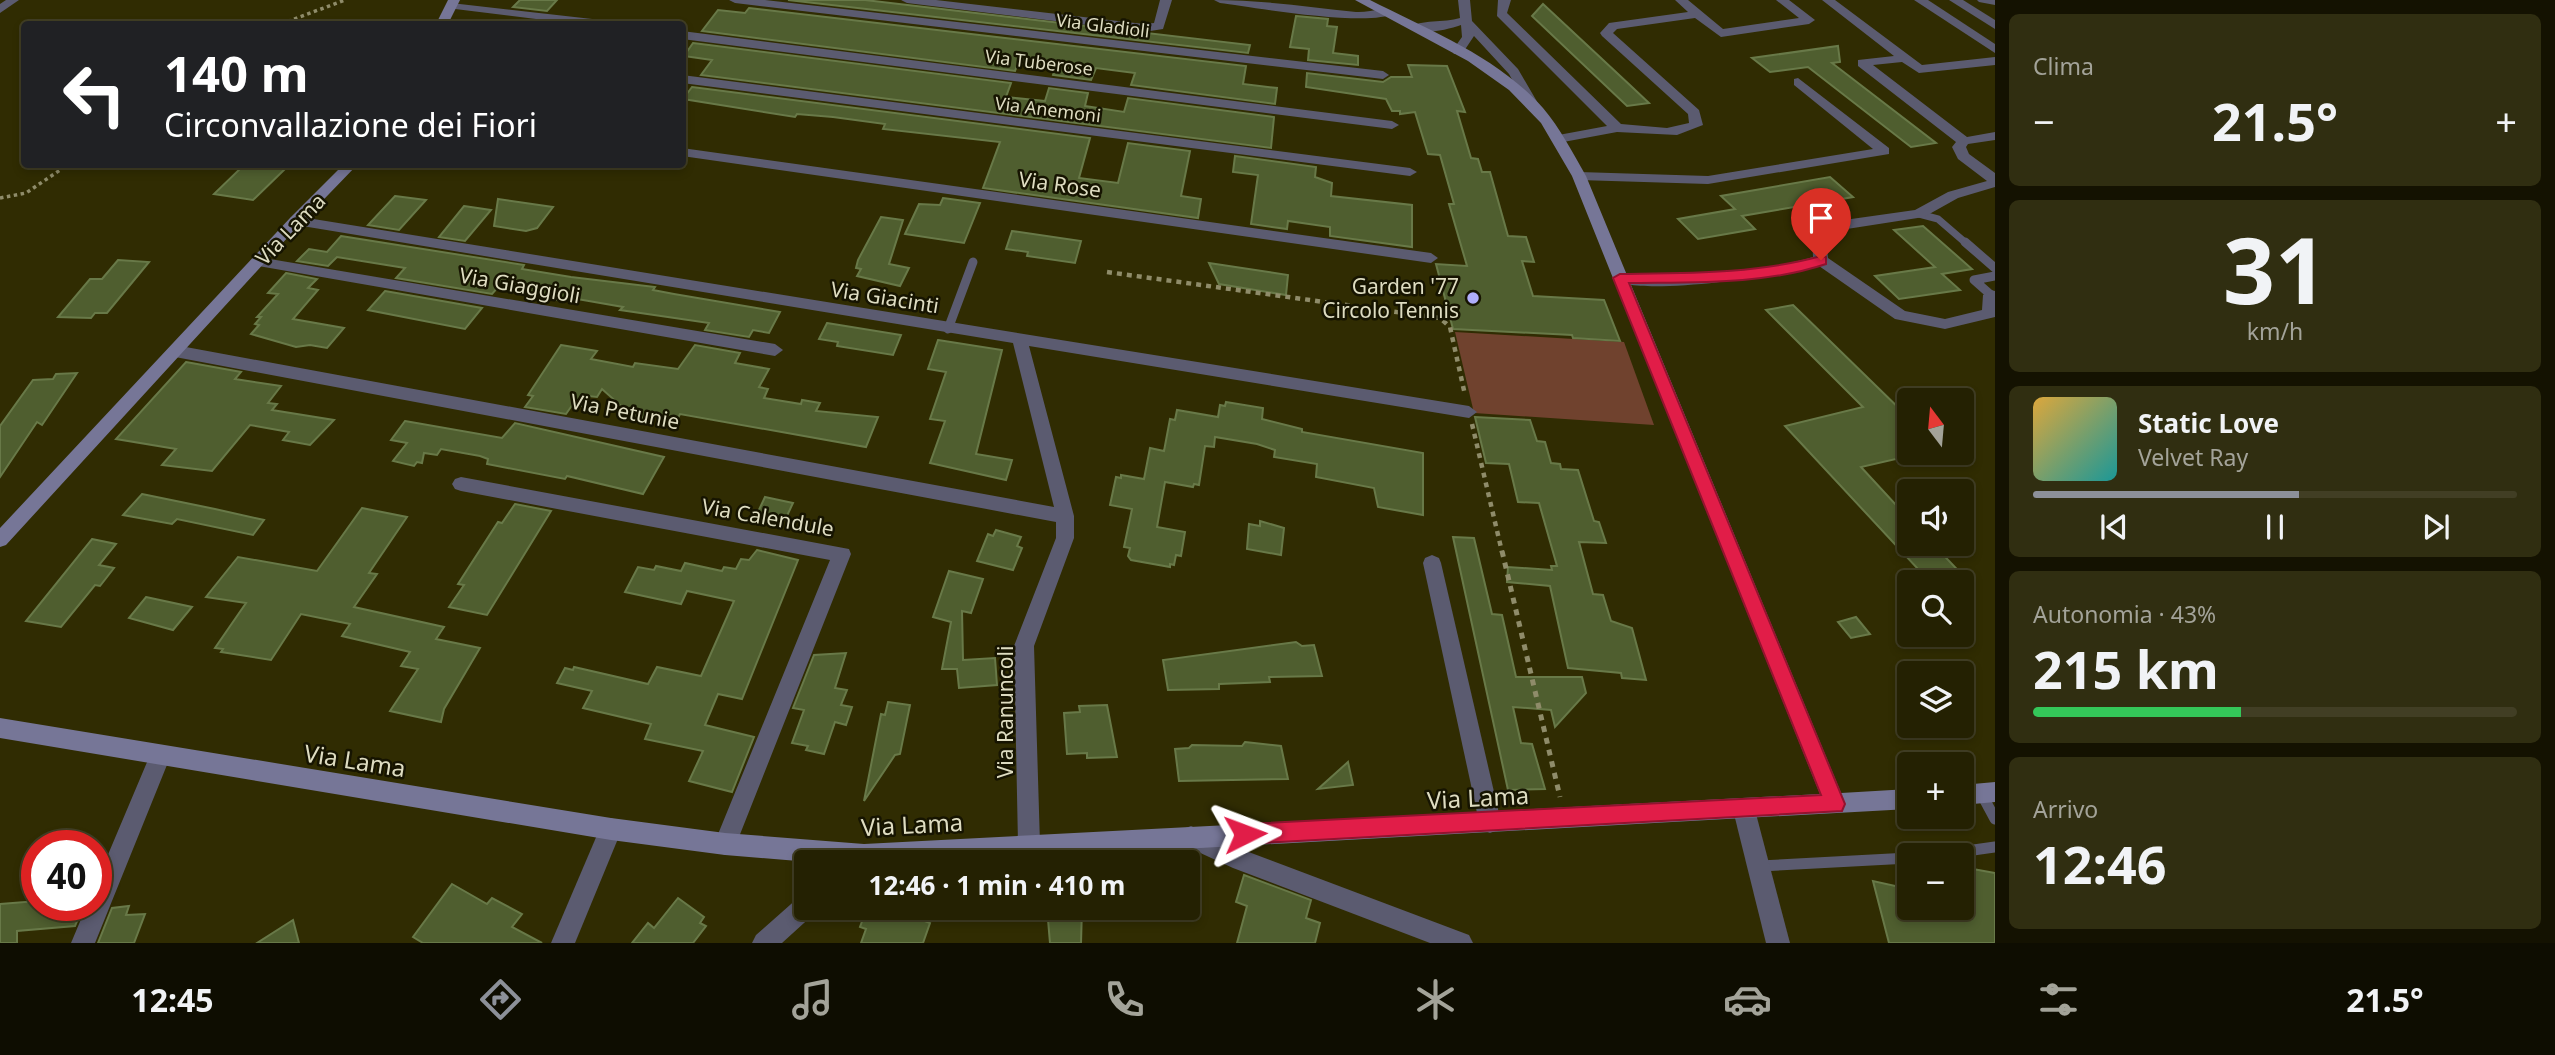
<!DOCTYPE html>
<html lang="it">
<meta charset="utf-8">
<style>
body{margin:0;font-family:"Noto Sans",sans-serif;background:#302e11;color:#f1f3f6;height:100vh;display:flex;flex-direction:column;font-size:26px;white-space:nowrap}
*{box-sizing:border-box;margin:0}
p{font-size:23px;color:#a3a399}
.icon{flex:none;width:38px;height:38px;fill:none;stroke:currentColor;stroke-width:2;stroke-linecap:round;stroke-linejoin:round}
.map{position:relative;flex:1;overflow:hidden}
.details{display:flex;flex-direction:column;gap:14px;padding:14px;background:#141201;width:560px}
.details>*{flex:none}
.guide{position:absolute;left:21px;top:21px;width:665px;height:147px;border-radius:7px;box-shadow:0 4px 10px #0003,0 0 0 2px #413e24;background:#202124;color:#fff;overflow:hidden}
.needle{width:46px;rotate:344deg}
.controls{position:absolute;left:1897px;top:388px;display:grid;gap:14px}
.controls a{display:grid;place-items:center;width:77px;height:77px;border-radius:7px;background:#242102;box-shadow:0 4px 10px #0003,0 0 0 2px #413e24;font-size:35px}
.speed{position:absolute;left:21px;top:830px;display:flex;gap:14px;font-size:35px;font-weight:700;text-align:center}
.speed>*{display:grid;place-content:center;width:91px;height:91px;border-radius:50%;background:#242102;box-shadow:0 4px 10px #0003,0 0 0 2px #413e24;line-height:1}
.speed .limit{border:10px solid #d22;background:#fff;color:#111}
.pin{position:absolute;display:grid;place-items:center;width:60px;height:60px;color:#fff;margin:-72px -30px;border-radius:50% 50% 50% 0;rotate:-45deg;box-shadow:0 0 7px #0007}
.pin .icon{rotate:45deg}
.me{position:absolute;width:77px;margin:-38px;rotate:87deg;stroke-linejoin:round;filter:drop-shadow(0 0 5px #0008)}
.turn{display:flex;align-items:center;gap:24px;height:147px;padding:0 28px;font-size:32px}
.turn .icon{width:91px;height:91px;stroke-width:2.5}
.turn b{display:block;font-size:49px;line-height:60px}
.big{font-size:52px;font-weight:700;line-height:1.1}
.details .tile{flex:1;display:flex;flex-direction:column;justify-content:center;gap:10px;min-width:0;padding:0 24px;border-radius:10px;background:#302e11}
.details .dial{align-items:center;gap:0}
.dial b{font-size:91px;line-height:1}
.song{display:flex;align-items:center;gap:21px}
.cover{width:84px;height:84px;border-radius:10px;background:linear-gradient(135deg,hsl(40 70% 55%),hsl(180 70% 35%))}
.played{height:7px;border-radius:4px;background:linear-gradient(90deg,#8c9099 55%,#413e24 55%)}
.keys{display:flex;justify-content:space-around;direction:ltr}
.heat{display:flex;justify-content:space-between;align-items:center;font-size:38px;direction:ltr}
.charge{height:10px;border-radius:5px;background:linear-gradient(90deg,#34c759 43%,#413e24 0)}
.trip{position:absolute;left:794px;top:850px;width:406px;height:70px;border-radius:7px;background:#242102;box-shadow:0 4px 10px #0003,0 0 0 2px #413e24;font-weight:700;line-height:70px;text-align:center}
.dock{display:flex;height:112px;justify-content:space-around;align-items:center;background:#0e0d01;color:#a3a399}
.dock .icon{width:49px;height:49px}
.dock .active{color:#8c9099}
.dock b{font-size:32px;color:#f1f3f6}
main{display:flex;flex:1;min-height:0}
.map>svg:first-child{display:block}
.green{fill:#70422e}
.building{fill:#4f5e2f;stroke:#687948;stroke-width:2}
.lines{fill:none;stroke-linecap:round;stroke-linejoin:round}
.path-far2{stroke:#8f8c6a;stroke-width:3.5;stroke-dasharray:3.5 3.5;stroke-linecap:butt}
.path-far1{stroke:#8f8c6a;stroke-width:4.5;stroke-dasharray:5 5;stroke-linecap:butt}
.path{stroke:#8f8c6a;stroke-width:5;stroke-dasharray:6 6;stroke-linecap:butt}
.lane-far2{stroke:#5b5b70;stroke-width:7}
.lane-far1{stroke:#5b5b70;stroke-width:9}
.lane{stroke:#5b5b70;stroke-width:11}
.street{fill:#5b5b70;fill-rule:evenodd}
.secondary{fill:#767697;fill-rule:evenodd}
.route{fill:#e11d48;stroke:#92132f;stroke-width:2}
.poi-dot{fill:#afaefa;stroke:#161401;stroke-width:2.5}
.labels{text-anchor:middle;dominant-baseline:central;stroke-width:5;stroke-linejoin:round;paint-order:stroke}
.far-street-label{font-size:18px;fill:#dedcc1;stroke:#161401}
.street-label{font-size:21px;fill:#dedcc1;stroke:#161401}
.poi-label{font-size:21px;fill:#dedcc1;stroke:#161401;text-anchor:end}
.near-street-label{font-size:24px;fill:#dedcc1;stroke:#161401}
</style>
<main>
<div class="map">
<svg width="1995" height="943" viewBox="0 0 1995 943">
<rect width="100%" height="100%" fill="#302c02"/>
<polygon class="green" points="1455,332 1624,342 1654,425 1474,413"/>
<g class="building">
<polygon points="520,0 557,0 547,11 513,7"/>
<polygon points="788,0 865,0 1250,45 1248,53"/>
<polygon points="1543,4 1632,87 1649,103 1627,106 1532,16"/>
<polygon points="749,8 1246,66 1243,84 1277,88 1275,104 1131,85 1135,73 1096,68 1091,80 1053,75 1055,67 1018,63 1015,71 702,31 718,10 745,13"/>
<polygon points="1296,16 1328,19 1327,26 1337,27 1333,53 1358,56 1358,65 1308,60 1309,49 1290,47"/>
<polygon points="693,43 1011,83 1006,97 1045,101 1049,88 1088,93 1085,106 1124,112 1128,98 1274,117 1271,148 701,75 712,60 684,56"/>
<polygon points="1838,46 1840,62 1832,63 1936,143 1911,147 1808,67 1770,72 1752,58"/>
<polygon points="1408,65 1447,66 1465,112 1457,111 1471,158 1478,159 1482,172 1490,172 1508,236 1526,237 1534,262 1522,261 1533,296 1604,300 1620,341 1573,338 1572,335 1453,329 1436,264 1467,266 1449,204 1454,204 1440,155 1428,154 1415,112 1400,114 1400,111 1392,111 1386,99 1306,87 1307,73 1383,82 1391,77 1412,77"/>
<polygon points="692,87 1090,138 1079,178 1118,183 1128,143 1190,151 1181,196 1201,199 1198,218 983,188 1000,142 883,129 885,124 833,117 797,114 795,117 683,99"/>
<polygon points="1235,156 1316,167 1315,177 1332,183 1331,196 1412,205 1412,247 1330,236 1330,227 1288,221 1287,229 1251,224 1258,175 1233,172"/>
<polygon points="245,164 287,167 253,200 214,194"/>
<polygon points="1830,177 1853,197 1742,216 1755,229 1698,239 1678,219 1735,209 1721,196"/>
<polygon points="395,196 426,200 399,230 368,225"/>
<polygon points="943,198 980,203 964,243 905,234 919,204 940,205"/>
<polygon points="498,199 553,207 537,228 526,231 494,226"/>
<polygon points="464,206 491,210 465,241 439,237"/>
<polygon points="881,217 903,220 889,264 909,268 900,286 857,276 861,269 856,268 858,260"/>
<polygon points="1923,226 1972,269 1942,274 1960,290 1899,299 1875,276 1935,267 1894,230"/>
<polygon points="1012,231 1081,241 1075,263 1027,256 1028,252 1006,249"/>
<polygon points="341,236 524,265 522,269 571,277 655,287 653,290 674,294 780,312 769,333 753,330 749,337 705,330 709,323 620,310 623,307 566,297 563,302 532,291 499,286 492,294 396,278 405,268 337,257 328,266 297,261 309,249 327,252"/>
<polygon points="118,260 149,262 107,313 95,313 91,318 58,317 90,279 102,279"/>
<polygon points="1209,263 1288,275 1286,295 1219,284"/>
<polygon points="286,273 317,279 308,288 318,290 293,319 344,328 327,348 310,345 296,347 251,334 259,325 255,324 261,317 257,317 278,294 268,293"/>
<polygon points="385,291 482,308 465,329 368,310"/>
<polygon points="1793,305 1909,418 1909,456 1861,467 1909,519 1909,544 1933,544 1970,583 1931,583 1785,426 1863,407 1766,310"/>
<polygon points="827,323 901,335 893,355 837,346 838,342 819,339"/>
<polygon points="938,340 1002,350 976,454 1012,460 1006,480 930,463 945,421 930,419 946,372 928,369"/>
<polygon points="561,345 597,351 591,359 633,367 635,363 678,369 695,345 740,353 735,363 769,369 759,387 768,389 764,398 801,404 802,400 820,403 816,411 878,417 866,447 680,414 677,420 644,415 640,423 602,389 597,397 588,396 582,406 573,404 566,414 525,407 533,396 528,395"/>
<polygon points="186,362 241,372 235,379 281,386 268,403 277,404 272,410 334,420 310,445 283,440 289,432 250,425 212,471 162,465 176,449 116,439"/>
<polygon points="77,373 42,425 37,422 0,477 0,426 33,380 53,379 56,374"/>
<polygon points="1226,402 1263,408 1262,419 1302,429 1302,432 1423,453 1423,515 1378,507 1374,488 1316,477 1317,464 1274,457 1275,450 1257,444 1215,437 1214,447 1205,446 1199,485 1194,484 1193,487 1165,482 1157,527 1185,532 1181,556 1176,555 1174,565 1170,564 1170,567 1131,560 1128,556 1130,548 1124,547 1132,509 1110,505 1116,477 1121,478 1121,475 1144,479 1150,448 1164,451 1170,419 1175,420 1177,410 1218,417 1220,405 1225,406"/>
<polygon points="1475,417 1530,420 1537,441 1545,442 1551,463 1560,464 1561,469 1578,470 1594,521 1599,522 1606,543 1579,542 1593,594 1603,595 1611,621 1632,628 1646,680 1622,678 1621,673 1568,668 1550,586 1507,582 1508,567 1552,570 1551,566 1557,566 1539,503 1518,502 1509,464 1486,463"/>
<polygon points="405,421 502,438 515,423 664,457 643,494 567,476 565,479 487,464 488,459 480,456 441,449 437,455 424,453 422,463 417,462 414,466 393,461 407,443 391,440"/>
<polygon points="142,494 215,509 264,520 253,535 177,519 172,524 123,515"/>
<polygon points="765,497 793,503 785,520 757,514"/>
<polygon points="515,504 551,511 487,615 449,607 464,585 458,584 498,522 502,523"/>
<polygon points="362,508 407,517 369,573 377,574 354,607 444,627 436,639 480,648 444,709 441,722 390,711 418,669 401,666 410,652 342,636 350,624 301,614 271,660 221,652 223,649 215,648 246,603 206,597 238,557 317,571"/>
<polygon points="1260,521 1284,528 1281,555 1247,549 1249,524 1260,526"/>
<polygon points="996,530 1021,537 1017,546 1022,548 1013,570 977,561 988,534 993,536"/>
<polygon points="1453,537 1474,538 1492,614 1502,615 1516,677 1582,677 1586,693 1555,727 1551,710 1513,707 1521,743 1532,744 1545,789 1508,790"/>
<polygon points="92,539 116,544 99,565 114,568 100,586 95,585 61,627 26,621"/>
<polygon points="757,550 798,560 742,699 718,694 705,725 754,737 732,792 689,781 703,751 645,739 651,724 583,708 592,691 557,683 565,668 573,670 574,667 648,684 657,667 701,676 734,601 687,591 681,604 625,592 638,567 654,570 656,566 681,571 685,563 722,571 724,567 736,569 741,559 749,560"/>
<polygon points="949,571 983,579 971,613 962,611 963,660 995,658 997,685 959,688 957,669 942,669 951,622 933,617"/>
<polygon points="146,597 192,607 173,630 129,618"/>
<polygon points="1856,617 1870,634 1851,638 1838,622"/>
<polygon points="1296,642 1302,646 1314,645 1322,676 1269,677 1270,682 1219,684 1219,689 1168,690 1163,660"/>
<polygon points="846,653 835,688 847,690 841,705 852,707 846,725 835,722 824,754 806,750 808,746 792,743 804,710 793,708 814,655"/>
<polygon points="888,702 910,705 900,754 895,755 864,801 881,714 885,715"/>
<polygon points="1107,705 1117,757 1087,758 1087,753 1067,754 1064,713 1080,712 1079,706"/>
<polygon points="1245,742 1281,746 1288,779 1179,781 1175,749 1189,748 1192,745 1242,746"/>
<polygon points="1348,762 1353,785 1318,789"/>
<polygon points="1962,867 1995,873 1995,943 1889,943 1873,881 1909,889 1909,908 1962,908"/>
<polygon points="1244,875 1311,900 1306,918 1320,923 1315,943 1237,943 1247,906 1236,902"/>
<polygon points="452,884 487,904 492,898 522,914 512,927 542,943 423,943 413,937"/>
<polygon points="678,898 704,917 700,923 706,926 693,943 632,943 648,923 654,928"/>
<polygon points="37,901 37,905 83,907 75,926 17,931 17,943 0,943 0,904"/>
<polygon points="129,906 126,915 145,914 134,943 98,943 112,908"/>
<polygon points="867,908 890,908 930,923 923,943 861,943 866,929 860,927"/>
<polygon points="1047,908 1082,908 1081,943 1050,943"/>
<polygon points="293,920 299,943 257,943"/>
</g>
<g class="lines">
<g class="path-far2">
<polyline points="281,24 345,0"/>
<polyline points="0,198 26,193 69,164"/>
</g>
<g class="path-far1">
<polyline points="1107,272 1440,318 1450,327 1465,395"/>
<polyline points="1472,424 1502,552"/>
</g>
<polyline class="path" points="1502,551 1560,797"/>
<polyline class="lane-far2" points="1919,214 1938,219 1967,244"/>
<g class="lane-far1">
<polyline points="1965,242 1995,268"/>
<polyline points="1991,295 1974,280 1995,276"/>
<polyline points="948,329 973,262"/>
</g>
<g class="lane">
<polyline points="1981,793 1995,819"/>
<polyline points="1931,856 1995,847"/>
<polyline points="1760,866 1909,858"/>
</g>
<g class="street">
<polygon points="6,0 19,0 0,13 0,4"/>
<polygon points="729,0 765,0 1383,71 1389,75 1383,79 735,3"/>
<polygon points="901,0 936,0 1144,24 1154,23 1160,0 1172,0 1163,29 1144,32 907,3"/>
<path d="M1214 0C1262 0 1309 7 1356 12 1368 13 1384 6 1393 13 1373 28 1251 7 1220 3Z"/>
<path d="M1458 0H1470L1472 21 1518 69 1539 105 1538 108H1528L1509 74 1474 36 1462 54H1454L1452 51 1462 37 1461 25C1447 30 1420 36 1408 28 1421 19 1444 23 1460 18Z"/>
<polygon points="1498,0 1511,0 1507,13 1621,124 1667,128 1689,123 1688,114 1602,36 1600,33 1609,23 1688,12 1675,0 1688,0 1723,29 1799,18 1776,0 1789,0 1815,20 1809,24 1721,37 1695,18 1617,29 1613,33 1699,110 1703,125 1677,135 1617,132 1558,143 1551,139 1553,136 1607,126 1497,16"/>
<path d="M1822 0H1835L1922 65 1995 57V65L1919 73 1902 62 1873 65 1967 137 1995 132V140L1968 144 1966 147 1969 154 1995 173V187L1958 198 1924 217 1834 231 1826 236 1828 258 1905 311 1945 319 1982 310 1983 295 1991 290 1995 291V317L1945 329 1895 319 1819 266C1789 274 1631 299 1612 278L1620 273C1684 276 1751 275 1813 257L1812 234 1830 222 1915 210 1948 192 1987 181 1958 159 1952 147 1956 142 1858 66V60L1894 56Z"/>
<polygon points="1914,0 1928,0 1995,44 1995,53"/>
<polygon points="1949,0 1963,0 1995,20 1995,29"/>
<polygon points="1977,0 1995,0 1995,5 1979,2"/>
<polygon points="451,3 601,20 607,24 576,24 447,8 447,4"/>
<polygon points="682,31 1392,121 1399,125 1392,129 682,39"/>
<polygon points="682,75 1410,168 1417,172 1410,176 682,83"/>
<polygon points="1798,78 1889,148 1889,154 1708,184 1579,180 1572,176 1579,172 1708,176 1873,149 1794,85 1794,79"/>
<polygon points="682,148 1431,253 1438,258 1431,263 682,156"/>
<polygon points="295,216 1469,406 1477,412 1469,418 1029,346 1074,516 1074,538 1034,646 1040,844 1037,852 1029,855 1021,852 1018,844 1014,646 1056,538 1056,522 175,357 167,351 175,345 1054,507 1013,343 290,224 290,218"/>
<polygon points="258,257 775,344 783,350 775,356 253,265 253,259"/>
<polygon points="461,477 849,549 851,554 733,852 725,855 717,852 714,844 830,560 461,491 455,489 452,484 455,479"/>
<polygon points="1432,555 1439,558 1441,563 1501,822 1498,830 1490,833 1482,830 1479,822 1423,563 1425,558"/>
<polygon points="160,745 167,748 171,755 95,943 71,943 87,905 96,905 96,883 153,748"/>
<polygon points="1744,799 1752,803 1755,810 1790,943 1766,943 1733,810 1736,803"/>
<polygon points="611,818 619,821 622,829 575,943 551,943 603,821"/>
<polygon points="1191,826 1238,848 1469,935 1473,943 1430,943 1233,868 1183,845 1180,837 1183,829"/>
<polygon points="807,894 807,908 817,908 815,913 782,943 752,943 756,935 799,897"/>
</g>
<g class="secondary">
<polygon points="448,0 460,0 448,24 436,24"/>
<path d="M1355 0H1370C1429 30 1498 57 1543 108 1560 128 1573 153 1586 176L1841 793 1909 789V809L928 863H822L725 855 611 840 0 738V718L611 818 725 833 864 844 1820 794 1572 176 1541 123 1509 90 1468 61Z"/>
<polygon points="344,164 358,164 300,224 6,545 0,547 0,528 290,218"/>
<polygon points="1995,782 1995,802 1962,805 1962,785"/>
</g>
</g>
<path class="route" d="M1821 256 1826 257V264C1764 285 1693 282 1629 283L1845 804 1842 811 1245 844 1238 841 1235 834 1238 827 1245 824 1821 795 1613 278 1620 274C1687 273 1756 274 1821 256Z"/>
<circle class="poi-dot" cx="1473" cy="298" r="7"/>
<g class="labels">
<g class="far-street-label">
<text transform="translate(1103 25) rotate(7)">Via Gladioli</text>
<text transform="translate(1039 62) rotate(7)">Via Tuberose</text>
<text transform="translate(1048 109) rotate(7)">Via Anemoni</text>
</g>
<g class="street-label">
<text transform="translate(1060 184) rotate(8)">Via Rose</text>
<text transform="translate(290 229) rotate(-46)">Via Lama</text>
<text transform="translate(520 285) rotate(10)">Via Giaggioli</text>
<text transform="translate(885 297) rotate(9)">Via Giacinti</text>
<text transform="translate(625 411) rotate(11)">Via Petunie</text>
<text transform="translate(768 517) rotate(10)">Via Calendule</text>
<text transform="translate(1005 712) rotate(-90)">Via Ranuncoli</text>
</g>
<g class="poi-label">
<text x="1459" y="286">Garden '77<tspan x="1459" dy="24">Circolo Tennis</tspan></text>
</g>
<g class="near-street-label">
<text transform="translate(355 760) rotate(9)">Via Lama</text>
<text transform="translate(1478 797) rotate(-3)">Via Lama</text>
<text transform="translate(912 824) rotate(-3)">Via Lama</text>
</g>
</g>
</svg>
<div class="controls">
<a><svg class="needle" viewBox="-14 -14 28 28"><path d="M0-13l5 13h-10z" fill="#e53935"/><path d="M0 13l5-13h-10z" fill="#a3a399"/></svg></a>
<a><svg class="icon" aria-label="sound" viewBox="0 0 24 24"><path d="M4 9h4l5-4v14l-5-4H4zM17 9q2 3 0 6"/></svg></a>
<a><svg class="icon" aria-label="search" viewBox="0 0 24 24"><circle cx="10" cy="10" r="6"/><path d="M15 15l6 6"/></svg></a>
<a><svg class="icon" aria-label="layers" viewBox="0 0 24 24"><path d="M12 4l9 5-9 5-9-5zM3 14l9 5 9-5"/></svg></a>
<a>+</a>
<a>−</a>
</div>
<div class="speed"><div class="limit">40</div></div>
<div class="pin" style="left:1821px;top:260px;background:#d93025"><svg class="icon" aria-label="arrive" viewBox="0 0 24 24"><path d="M6 21V4h12l-3 4 3 4H6"/></svg></div>
<svg class="me" style="left:1245px;top:834px" viewBox="-20 -20 40 40"><path d="M0-17L14 15 0 8-14 15z" fill="#e11d48" stroke="#fff" stroke-width="4"/></svg>
<div class="trip">12:46 · 1 min · 410 m</div>
<div class="guide">
<div class="turn"><svg class="icon" aria-label="left" viewBox="0 0 24 24"><path d="M17 20v-9H6M10 6l-5 5 5 5"/></svg><div><b>140 m</b>Circonvallazione dei Fiori</div></div>
</div>
</div>
<section class="details">
<div class="tile"><p>Clima</p>
<div class="heat"><a>−</a><b class="big">21.5°</b><a>+</a></div>
</div>
<div class="tile dial"><b>31</b><p>km/h</p></div>
<div class="tile">
<div class="song"><i class="cover"></i><div><b>Static Love</b><p>Velvet Ray</p></div></div>
<div class="played"></div>
<div class="keys"><svg class="icon" aria-label="previous" viewBox="0 0 24 24"><path d="M18 5L8 12l10 7zM5 5v14"/></svg><svg class="icon" aria-label="pause" viewBox="0 0 24 24"><path d="M8 5v14M16 5v14"/></svg><svg class="icon" aria-label="next" viewBox="0 0 24 24"><path d="M6 5l10 7-10 7zM19 5v14"/></svg></div>
</div>
<div class="tile"><p>Autonomia · 43%</p><b class="big">215 km</b><div class="charge"></div></div>
<div class="tile"><p>Arrivo</p><b class="big">12:46</b></div>
</section>
</main>
<nav class="dock">
<b>12:45</b>
<svg class="icon active" aria-label="directions" viewBox="0 0 24 24"><path d="M12 3l9 9-9 9-9-9zM9 14v-3h6M13 9l2 2-2 2"/></svg>
<svg class="icon" aria-label="music" viewBox="0 0 24 24"><path d="M9 18V5l10-2v13"/><circle cx="6" cy="18" r="3"/><circle cx="16" cy="16" r="3"/></svg>
<svg class="icon" aria-label="phone" viewBox="0 0 24 24"><path d="M5 4h4l2 5-3 2q2 4 5 5l2-3 5 2v4C11 20 4 13 5 4z"/></svg>
<svg class="icon" aria-label="climate" viewBox="0 0 24 24"><path d="M12 3v18M4 7l16 10M4 17L20 7"/></svg>
<svg class="icon" aria-label="car" viewBox="0 0 24 24"><path d="M5 17H2v-5l4-1 3-4h7l3 4 3 1v5h-3M9 17h6M6 11h13"/><circle cx="7" cy="17" r="2"/><circle cx="17" cy="17" r="2"/></svg>
<svg class="icon" aria-label="filters" viewBox="0 0 24 24"><path d="M4 7h16M4 17h16"/><circle cx="9" cy="7" r="2"/><circle cx="15" cy="17" r="2"/></svg>
<b>21.5°</b>
</nav>
